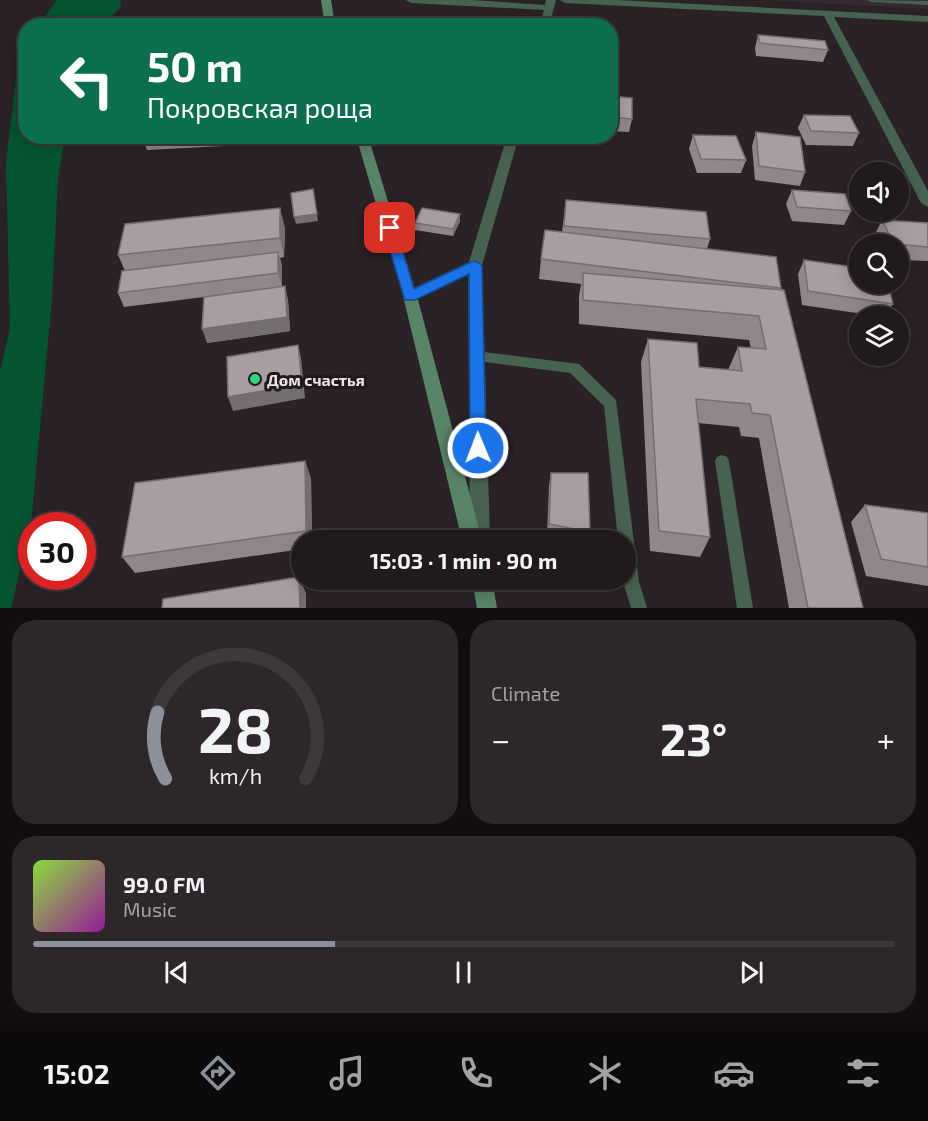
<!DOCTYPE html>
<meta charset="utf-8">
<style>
body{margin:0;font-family:"Exo 2",sans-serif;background:#2d2729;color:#f1f3f6;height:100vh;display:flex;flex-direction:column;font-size:22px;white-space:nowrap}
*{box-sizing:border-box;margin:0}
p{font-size:20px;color:#a2a1a3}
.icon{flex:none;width:33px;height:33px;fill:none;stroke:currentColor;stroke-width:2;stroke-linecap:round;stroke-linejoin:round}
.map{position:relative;height:608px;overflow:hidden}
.sheet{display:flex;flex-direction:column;gap:12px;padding:12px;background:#120e0f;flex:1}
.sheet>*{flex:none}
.banner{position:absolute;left:18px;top:18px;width:600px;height:126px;border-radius:24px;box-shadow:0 3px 15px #0003,0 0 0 2px #3d383b;background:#0b6e4f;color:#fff;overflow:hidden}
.tools{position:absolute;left:849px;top:162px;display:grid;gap:12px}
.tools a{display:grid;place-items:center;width:60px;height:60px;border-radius:50%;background:#201a1c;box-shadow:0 3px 15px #0003,0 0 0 2px #3d383b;font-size:30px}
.speed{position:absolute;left:18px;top:512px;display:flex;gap:12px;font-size:30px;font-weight:700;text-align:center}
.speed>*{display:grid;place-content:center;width:78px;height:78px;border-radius:50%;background:#201a1c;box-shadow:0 3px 15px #0003,0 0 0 2px #3d383b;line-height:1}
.speed .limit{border:9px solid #d22;background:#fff;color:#111}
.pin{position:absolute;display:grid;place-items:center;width:51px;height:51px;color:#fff;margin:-26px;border-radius:12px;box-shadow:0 3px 9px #0006}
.me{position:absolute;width:66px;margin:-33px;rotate:359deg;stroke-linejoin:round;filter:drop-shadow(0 0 4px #0008)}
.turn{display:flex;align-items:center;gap:21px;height:126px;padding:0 30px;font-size:27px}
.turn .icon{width:78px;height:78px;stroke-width:2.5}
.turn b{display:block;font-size:42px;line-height:51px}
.big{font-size:45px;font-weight:700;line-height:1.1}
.sheet .tile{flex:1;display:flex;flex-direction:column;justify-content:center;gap:9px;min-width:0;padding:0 21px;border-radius:24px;background:#2d2729}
.sheet .dial{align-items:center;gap:0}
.dial svg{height:156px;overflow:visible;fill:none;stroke:#3d383b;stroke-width:7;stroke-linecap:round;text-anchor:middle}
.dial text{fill:#f1f3f6;stroke:none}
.song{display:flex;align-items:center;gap:18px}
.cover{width:72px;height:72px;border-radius:9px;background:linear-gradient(135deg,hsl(90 70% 55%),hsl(300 70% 35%))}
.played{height:6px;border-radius:3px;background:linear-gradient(90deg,#8c9099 35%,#3d383b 35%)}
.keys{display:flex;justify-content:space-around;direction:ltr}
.heat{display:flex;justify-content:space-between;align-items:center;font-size:33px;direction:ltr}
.sheet .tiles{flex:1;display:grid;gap:12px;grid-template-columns:1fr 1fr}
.tile:last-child{grid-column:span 2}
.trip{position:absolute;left:291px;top:530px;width:345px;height:60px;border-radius:30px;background:#201a1c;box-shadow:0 3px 15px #0003,0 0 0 2px #3d383b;font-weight:700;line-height:60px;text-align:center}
.tabs{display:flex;height:96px;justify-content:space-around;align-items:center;background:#0d0a0b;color:#a2a1a3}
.tabs .icon{width:42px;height:42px}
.tabs .current{color:#8c9099}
.tabs b{font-size:27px;color:#f1f3f6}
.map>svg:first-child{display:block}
.built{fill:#372931}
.water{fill:#04552f}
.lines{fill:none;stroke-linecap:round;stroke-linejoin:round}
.service{fill:#476250;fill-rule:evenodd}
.minor{fill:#476250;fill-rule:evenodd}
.secondary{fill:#588468;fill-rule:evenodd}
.wall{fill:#90878b}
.shaded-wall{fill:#756e71}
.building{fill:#a79da2;stroke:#756e71;stroke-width:1.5}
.route{fill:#1a73e8;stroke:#114b97;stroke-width:1.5}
.poi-dot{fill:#2ed883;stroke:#20191d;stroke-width:2}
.labels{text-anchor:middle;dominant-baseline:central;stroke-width:6;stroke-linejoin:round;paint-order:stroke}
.poi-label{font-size:16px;font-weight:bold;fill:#eae4e7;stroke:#20191d;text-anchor:start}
</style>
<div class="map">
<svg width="928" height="608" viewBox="0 0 928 608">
<rect width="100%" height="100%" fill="#2a2226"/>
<polygon class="built" points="763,0 928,0 928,9"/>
<g class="water">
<polygon points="57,0 120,0 121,7 103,25 39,25"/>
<polygon points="25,56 26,136 65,137 58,178 52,298 31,525 11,608 0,608 0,371 10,329 6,162 16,80"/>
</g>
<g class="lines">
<g class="service">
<polygon points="867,0 928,1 928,5 871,2"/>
<polygon points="476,351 579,364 616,400 639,582 647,608 631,608 623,582 622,579 626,579 626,540 618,540 604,406 570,373 476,361 471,359 470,356 471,353"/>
<polygon points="722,455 727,457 729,461 753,608 737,608 715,461 717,457"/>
</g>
<g class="minor">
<polygon points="406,0 472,0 545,5 546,0 556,0 549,26 539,26 544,10 411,3"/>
<polygon points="560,0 617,0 928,16 928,22 834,17 928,191 928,207 921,203 824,16 565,3"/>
<polygon points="507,136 519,136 482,265 490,540 470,540 468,274 415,300 410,301 403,296 405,292 469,262"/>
</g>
<g class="secondary">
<polygon points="321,0 331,0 335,26 325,26"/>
<polygon points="356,136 368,136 417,296 482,540 462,540 403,296"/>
<polygon points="472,579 492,579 497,608 477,608"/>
</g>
</g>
<g class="wall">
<polygon points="758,35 828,50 823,62 756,56 755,48"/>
<polygon points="610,96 632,119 629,132 610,131"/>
<polygon points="804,115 859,133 853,146 806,145 798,128"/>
<polygon points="756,132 805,172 800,186 755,180 752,146"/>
<polygon points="693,135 746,160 741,173 697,173 689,149"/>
<polygon points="244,136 243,145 147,150 142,137"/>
<polygon points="792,190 851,211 844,225 792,221 786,204"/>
<polygon points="566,200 710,239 707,249 781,288 780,290 863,608 789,608 759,438 741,436 739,427 698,423 710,537 700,557 650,551 641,362 648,339 699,367 728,370 738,347 751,348 749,340 579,324 579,296 581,284 539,279 541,259 562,232"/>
<polygon points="460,214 460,221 453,236 415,230 415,223"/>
<polygon points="882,220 928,223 928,261 898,260 898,244 880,244 875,234"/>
<polygon points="285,228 284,257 280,258 282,266 282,286 288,300 290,331 207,343 204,297 124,307 118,293 125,271 118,255"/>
<polygon points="804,260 893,304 885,316 877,316 802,305 798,274"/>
<polygon points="305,461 311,479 312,540 302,540 302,549 135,573 122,557"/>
<polygon points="551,473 590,532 588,540 565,540 547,536 549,486"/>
<polygon points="865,505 928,513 928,586 866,576 851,522"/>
</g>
<g class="shaded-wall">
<polygon points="241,136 244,136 243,145"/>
<polygon points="280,208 285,228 284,257 280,238"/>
<polygon points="317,214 318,221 296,224 294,217"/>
<polygon points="460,214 460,221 453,236 453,229"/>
<polygon points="278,252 282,266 282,287 278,273"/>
<polygon points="285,286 288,300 290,331 207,343 202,329"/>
<polygon points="298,345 301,358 305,398 233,411 228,397"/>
<polygon points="305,461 311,479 312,540 309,540 306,531"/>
<polygon points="299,577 306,593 306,608 300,608"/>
</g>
<g class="building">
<polygon points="254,17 253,26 144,26"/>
<polygon points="486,17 528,23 527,26 480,26"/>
<polygon points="156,20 156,25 127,26 127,23"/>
<polygon points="362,22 396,26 360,26"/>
<polygon points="758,35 825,41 828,50 760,43"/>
<polygon points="610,96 632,98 632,119 610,117"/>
<polygon points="804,115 850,116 859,133 811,131"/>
<polygon points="756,132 800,137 805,172 759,166"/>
<polygon points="693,135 736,136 746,160 701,159"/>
<polygon points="313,189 317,214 294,217 291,193"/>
<polygon points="792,190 845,194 851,211 797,207"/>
<polygon points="566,200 706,212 710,239 564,226"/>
<polygon points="280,208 280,238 118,255 125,224"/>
<polygon points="422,208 460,214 453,229 415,223"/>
<polygon points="882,220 928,223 928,247 894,244"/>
<polygon points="545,230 776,257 781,288 541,259"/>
<polygon points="278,252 278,273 118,293 122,271"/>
<polygon points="804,260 860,268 860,284 888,284 893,304 808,291"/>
<polygon points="583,273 784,290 863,608 808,608 770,415 752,413 750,404 696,399 710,537 659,531 648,339 697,343 699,367 742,371 738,347 766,349 759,316 583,300"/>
<polygon points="285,286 287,317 202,329 204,297"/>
<polygon points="298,345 302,384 228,397 227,357"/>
<polygon points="305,461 306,531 122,557 135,483"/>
<polygon points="551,473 588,473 590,532 549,524"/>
<polygon points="865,505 928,513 928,567 881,559"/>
<polygon points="299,577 300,608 162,608 163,599"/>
</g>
<polygon class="route" points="390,224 396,228 414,289 471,262 475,261 482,265 486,448 484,453 478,455 472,453 470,448 469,274 415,300 405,300 383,228"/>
<circle class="poi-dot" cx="255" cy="379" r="6"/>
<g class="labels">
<g class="poi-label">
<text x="267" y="379">Дом счастья</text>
</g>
</g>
</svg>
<div class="tools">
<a><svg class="icon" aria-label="sound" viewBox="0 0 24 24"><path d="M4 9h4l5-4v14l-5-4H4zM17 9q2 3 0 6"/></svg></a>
<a><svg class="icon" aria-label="search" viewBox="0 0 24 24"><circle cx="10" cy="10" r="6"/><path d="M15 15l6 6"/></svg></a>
<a><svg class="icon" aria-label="layers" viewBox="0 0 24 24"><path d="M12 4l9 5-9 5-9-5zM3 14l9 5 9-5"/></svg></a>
</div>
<div class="speed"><div class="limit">30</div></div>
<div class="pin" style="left:390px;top:228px;background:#d93025"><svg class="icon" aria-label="arrive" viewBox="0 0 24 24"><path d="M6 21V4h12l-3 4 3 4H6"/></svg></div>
<svg class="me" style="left:478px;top:448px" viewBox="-20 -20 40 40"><circle r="17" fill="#1a73e8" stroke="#fff" stroke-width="3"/><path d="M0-11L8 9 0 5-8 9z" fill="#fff"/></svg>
<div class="trip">15:03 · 1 min · 90 m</div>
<div class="banner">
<div class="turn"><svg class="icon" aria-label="left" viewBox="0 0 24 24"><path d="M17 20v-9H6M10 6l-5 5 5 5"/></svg><div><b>50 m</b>Покровская роща</div></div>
</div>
</div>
<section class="sheet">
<div class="tiles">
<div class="tile dial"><svg viewBox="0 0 100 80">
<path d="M14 69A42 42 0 1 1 86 69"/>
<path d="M14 69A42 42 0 0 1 10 35" stroke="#8c9099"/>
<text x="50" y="56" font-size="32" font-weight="700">28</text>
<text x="50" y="72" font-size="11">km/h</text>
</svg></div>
<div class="tile"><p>Climate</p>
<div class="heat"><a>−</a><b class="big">23°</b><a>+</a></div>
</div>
<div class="tile">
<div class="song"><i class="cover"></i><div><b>99.0 FM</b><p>Music</p></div></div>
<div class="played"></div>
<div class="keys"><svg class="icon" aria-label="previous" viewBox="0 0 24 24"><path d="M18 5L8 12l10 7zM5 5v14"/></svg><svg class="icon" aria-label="pause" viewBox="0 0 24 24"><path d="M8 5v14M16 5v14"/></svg><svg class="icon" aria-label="next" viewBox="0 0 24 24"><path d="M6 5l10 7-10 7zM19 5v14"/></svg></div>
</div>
</div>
</section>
<nav class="tabs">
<b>15:02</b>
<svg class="icon current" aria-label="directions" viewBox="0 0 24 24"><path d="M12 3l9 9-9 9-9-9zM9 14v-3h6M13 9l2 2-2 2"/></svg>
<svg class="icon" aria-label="music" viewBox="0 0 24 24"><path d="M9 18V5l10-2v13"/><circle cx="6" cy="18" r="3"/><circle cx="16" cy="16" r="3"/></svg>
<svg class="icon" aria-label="phone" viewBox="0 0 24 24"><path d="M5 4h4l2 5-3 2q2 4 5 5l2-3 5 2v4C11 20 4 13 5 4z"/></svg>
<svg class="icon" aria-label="climate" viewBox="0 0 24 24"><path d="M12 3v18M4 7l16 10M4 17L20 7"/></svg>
<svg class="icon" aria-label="car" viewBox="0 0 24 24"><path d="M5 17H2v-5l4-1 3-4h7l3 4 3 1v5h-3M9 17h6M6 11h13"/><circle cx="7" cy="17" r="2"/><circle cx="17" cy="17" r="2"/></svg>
<svg class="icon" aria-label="filters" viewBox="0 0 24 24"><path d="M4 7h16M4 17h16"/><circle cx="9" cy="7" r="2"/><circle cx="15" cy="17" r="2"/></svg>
</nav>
